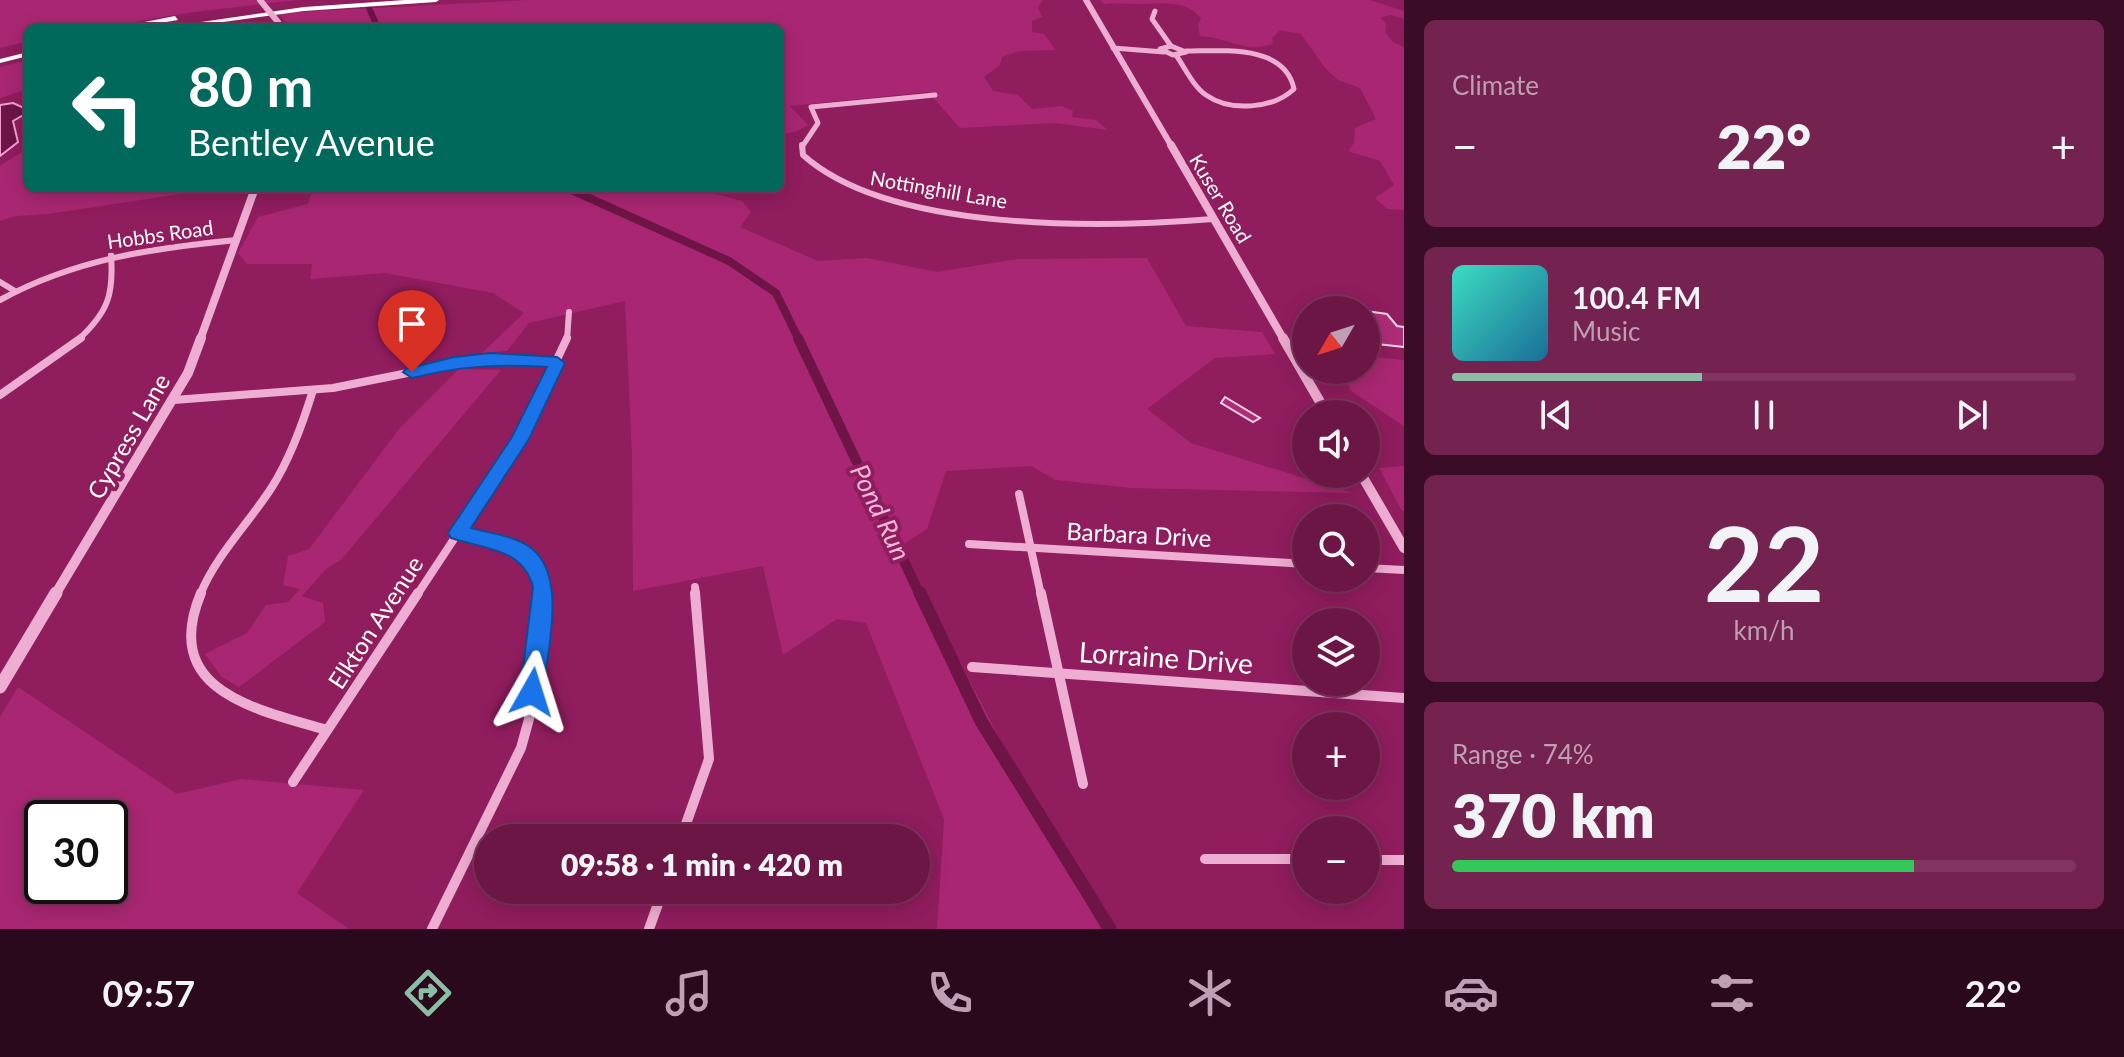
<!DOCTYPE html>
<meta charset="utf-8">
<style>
body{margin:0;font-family:Lato,sans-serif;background:#742351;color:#f1f3f6;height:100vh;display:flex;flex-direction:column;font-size:30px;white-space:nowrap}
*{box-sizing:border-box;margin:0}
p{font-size:26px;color:#be9fb3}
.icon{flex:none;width:44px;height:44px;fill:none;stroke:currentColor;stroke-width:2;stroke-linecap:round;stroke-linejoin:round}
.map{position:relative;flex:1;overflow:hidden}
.side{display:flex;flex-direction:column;gap:20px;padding:20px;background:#3b0c26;width:720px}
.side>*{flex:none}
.banner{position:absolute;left:24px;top:24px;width:760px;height:168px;border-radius:12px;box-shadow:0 4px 20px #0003,0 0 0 2px #7f355f;background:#00695c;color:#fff;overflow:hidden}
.needle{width:52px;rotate:231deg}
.tools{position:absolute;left:1292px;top:296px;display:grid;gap:16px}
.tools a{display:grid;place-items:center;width:88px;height:88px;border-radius:50%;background:#6c1646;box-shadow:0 4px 20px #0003,0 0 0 2px #7f355f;font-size:40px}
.speed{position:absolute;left:24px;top:800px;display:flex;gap:16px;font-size:40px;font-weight:700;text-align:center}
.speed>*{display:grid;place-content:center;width:104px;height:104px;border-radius:50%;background:#6c1646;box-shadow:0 4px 20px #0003,0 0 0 2px #7f355f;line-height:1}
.speed .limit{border:4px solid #111;border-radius:12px;background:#fff;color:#111}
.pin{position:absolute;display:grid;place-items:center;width:68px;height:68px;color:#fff;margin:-82px -34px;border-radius:50% 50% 50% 0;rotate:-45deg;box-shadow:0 0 8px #0007}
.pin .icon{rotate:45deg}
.me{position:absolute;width:88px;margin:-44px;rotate:6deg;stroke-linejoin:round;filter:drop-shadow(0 0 6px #0008)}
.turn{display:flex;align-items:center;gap:28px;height:168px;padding:0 32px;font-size:36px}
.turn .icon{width:104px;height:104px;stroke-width:2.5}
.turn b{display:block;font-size:56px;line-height:68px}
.big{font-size:60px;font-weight:800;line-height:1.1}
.side .card{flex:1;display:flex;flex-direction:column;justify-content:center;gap:12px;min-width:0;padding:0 28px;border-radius:12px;background:#742351}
.side .dial{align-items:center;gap:0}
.dial b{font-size:104px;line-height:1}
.song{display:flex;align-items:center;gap:24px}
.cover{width:96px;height:96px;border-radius:12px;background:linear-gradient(135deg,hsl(170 70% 55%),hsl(200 70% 35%))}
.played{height:8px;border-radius:4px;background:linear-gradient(90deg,#8abfa5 40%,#7f355f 40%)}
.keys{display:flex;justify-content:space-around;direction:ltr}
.heat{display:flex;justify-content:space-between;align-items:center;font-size:44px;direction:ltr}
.charge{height:12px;border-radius:6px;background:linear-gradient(90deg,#34c759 74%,#7f355f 0)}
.trip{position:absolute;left:474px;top:824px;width:456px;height:80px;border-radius:40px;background:#6c1646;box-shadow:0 4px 20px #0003,0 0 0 2px #7f355f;font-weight:800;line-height:80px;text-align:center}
.tabs{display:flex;height:128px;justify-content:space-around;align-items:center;background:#2b091c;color:#be9fb3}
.tabs .icon{width:56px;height:56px}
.tabs .current{color:#8abfa5}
.tabs b{font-size:36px;color:#f1f3f6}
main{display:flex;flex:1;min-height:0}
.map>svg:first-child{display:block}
.green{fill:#a92772;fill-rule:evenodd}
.water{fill:#6e1446;stroke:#efa0cf;stroke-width:2}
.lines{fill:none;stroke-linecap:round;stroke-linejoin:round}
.canal-far3{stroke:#6e1446;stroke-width:6}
.canal-far2{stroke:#6e1446;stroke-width:8}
.canal-far1{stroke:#6e1446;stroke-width:10}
.canal{stroke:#6e1446;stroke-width:13}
.building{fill:#ae2d77;stroke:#fad3e9;stroke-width:2}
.minor-far3{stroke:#eeadd2;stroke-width:5}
.minor-far2{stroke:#eeadd2;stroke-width:6}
.minor-far1{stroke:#eeadd2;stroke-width:8}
.minor{stroke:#eeadd2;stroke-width:10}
.tertiary-far3{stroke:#eeadd2;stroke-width:6}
.tertiary-far2{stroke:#eeadd2;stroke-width:8}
.tertiary-far1{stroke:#eeadd2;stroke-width:10}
.tertiary{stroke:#eeadd2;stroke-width:13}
.motorway{fill:#fff;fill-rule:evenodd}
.tertiary-bridge{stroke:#eeadd2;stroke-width:6}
.route{fill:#1a73e8;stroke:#114b97;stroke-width:2}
.labels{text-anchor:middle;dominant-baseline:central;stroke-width:8;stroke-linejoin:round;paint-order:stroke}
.far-street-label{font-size:20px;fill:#fff;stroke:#901d5e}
.street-label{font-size:24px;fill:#fff;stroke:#901d5e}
.water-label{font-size:26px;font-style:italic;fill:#f4b9dc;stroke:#901d5e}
.near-street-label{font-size:28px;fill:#fff;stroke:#901d5e}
</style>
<main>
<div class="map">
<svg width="1404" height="929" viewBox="0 0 1404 929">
<rect width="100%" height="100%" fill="#901d5e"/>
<g class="green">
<polygon points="0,0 297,0 194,12 98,28 28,28 28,41 0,48"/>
<polygon points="527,0 1043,0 1038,7 1042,17 1032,21 1032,32 1044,34 1056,50 1019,51 1002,57 1000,65 984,77 993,91 1018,95 1032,109 1062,106 1073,111 1072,117 1096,120 1108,130 1055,123 960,128 928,92 790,106 808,125 795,132 780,134 780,28 291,28 278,13"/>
<path d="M1100 0H1370L1404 11V19L1391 15 1380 18 1386 23 1385 32 1393 42 1404 47V210L1387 209 1375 198 1394 185 1380 161 1348 151 1354 143 1355 128 1376 119 1360 88 1338 80 1325 68 1301 34 1280 30 1272 38 1273 44C1243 53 1230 38 1200 36L1198 26 1201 18C1184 0 1166 4 1142 4 1129 4 1117 3 1104 4Z"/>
<polygon points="28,60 28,89 0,98 0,67"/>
<polygon points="28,148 28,188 180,188 180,194 48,214 16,216 0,221 0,166"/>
<polygon points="339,188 693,188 742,201 751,212 740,227 818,261 867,258 937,272 1018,259 1147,258 1186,326 1262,332 1275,354 1215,358 1147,409 1191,443 1352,493 1131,488 1056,480 1031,466 946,471 927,529 901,546 1059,855 1101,929 937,929 944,819 866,623 837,619 783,655 763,566 633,591 632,455 625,301 529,323 507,351 482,353 524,313 493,293 385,273 310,279 312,264 247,264 238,253 258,217 308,204 312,191"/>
<polygon points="1366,356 1404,360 1404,426 1351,391 1341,370 1366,370"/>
<polygon points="459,369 501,370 341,560 327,568 302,596 323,603 325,622 239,687 222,677 205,654 247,633 266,605 288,602 300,589 283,585 288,556 309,549 399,429"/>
<polygon points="1404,466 1404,511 1402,511 1379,468"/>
<path d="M18 687 177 794 241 779 364 790 297 893 349 929H0V717ZM42 818H110V886H42Z"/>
</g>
<polygon class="water" points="13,103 22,107 27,113 13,121 18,142 0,156 0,105"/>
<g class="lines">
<polyline class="canal-far3" points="369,8 378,28"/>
<polyline class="canal-far2" points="567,188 729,261 776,293 799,340"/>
<polyline class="canal-far1" points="798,338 920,595"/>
<polyline class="canal" points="920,593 981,721 1110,929"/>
</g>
<g class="building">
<polygon points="1366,311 1387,314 1397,326 1404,327 1404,347 1368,343"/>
<polygon points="1225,397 1260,418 1253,422 1221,403"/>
</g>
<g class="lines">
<g class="minor-far3">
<polyline points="1155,11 1152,19 1171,46"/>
<polygon points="1171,46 1186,52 1173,55 1160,49"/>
<polyline points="1113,48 1164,52"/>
<path d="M1176 55C1185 68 1193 86 1206 95 1230 112 1273 109 1294 89 1285 44 1222 51 1186 51"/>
<polyline points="802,147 818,123 811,107 935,95"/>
</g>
<g class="minor-far2">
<path d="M802 145 803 155C890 233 1102 228 1213 219"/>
<polyline points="0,282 15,291"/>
<path d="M0 300C75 259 153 248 237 240"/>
<path d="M78 340C108 312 114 295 111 255"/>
<polyline points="567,340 569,312"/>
</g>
<g class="minor-far1">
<polyline points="0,395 81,338"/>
<polyline points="174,400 333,388 472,360 509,358 557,363"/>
<polyline points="1019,494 1041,595"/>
<path d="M458 533C491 541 547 549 542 595"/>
<polyline points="969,544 1306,564"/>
<polyline points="1366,568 1404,570"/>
<polyline points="695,587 696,595"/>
<path d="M200 595C216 555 249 523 272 487 291 457 303 423 313 390"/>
<polyline points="417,595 520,439 567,338"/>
</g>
<g class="minor">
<path d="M201 593C160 691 255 709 327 730"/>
<polyline points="1041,593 1083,784"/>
<polyline points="972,667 1404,698"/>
<polyline points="293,782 418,593"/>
<polyline points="681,838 709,759 695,593"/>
<polyline points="1205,859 1306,859"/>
<polyline points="1366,860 1404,860"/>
<polyline points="432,929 521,748 529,719 542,593"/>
<polyline points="649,929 663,890"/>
</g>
<polyline class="tertiary-far3" points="1086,0 1172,147"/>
<g class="tertiary-far2">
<polyline points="1171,145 1284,340"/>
<polyline points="200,340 255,188"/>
</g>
<g class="tertiary-far1">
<polyline points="1283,338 1327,414"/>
<polyline points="1361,474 1404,548"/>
<polyline points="55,595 188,373 201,338"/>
</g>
<polyline class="tertiary" points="0,687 56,593"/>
<g class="motorway">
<polygon points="405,0 439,0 436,2 304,11 180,28 160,28 304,7"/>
<polygon points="175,16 178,20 131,28 114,28"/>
<polygon points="28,52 28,56 0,63 0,59"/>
</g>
<polyline class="tertiary-bridge" points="260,0 278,22"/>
</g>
<path class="route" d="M491 353 557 357 565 363 529 439 471 528C489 533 516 536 531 548 568 576 547 652 543 692L540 700 532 703 524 700 520 692 533 587C523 548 484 549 451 538L448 533 512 437 547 367C497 364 460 366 412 378L403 372 406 369 454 357Z"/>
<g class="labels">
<g class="far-street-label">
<text transform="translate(939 189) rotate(10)">Nottinghill Lane</text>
<text transform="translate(1221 198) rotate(59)">Kuser Road</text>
<text transform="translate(160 234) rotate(-8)">Hobbs Road</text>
</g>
<g class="street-label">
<text transform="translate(128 436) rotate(-60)">Cypress Lane</text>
<text transform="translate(1139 534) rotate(3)">Barbara Drive</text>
<text transform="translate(375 622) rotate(-57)">Elkton Avenue</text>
</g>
<g class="water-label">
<text transform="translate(881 512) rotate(64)">Pond Run</text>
</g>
<g class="near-street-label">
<text transform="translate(1166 657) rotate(4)">Lorraine Drive</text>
</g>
</g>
</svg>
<div class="tools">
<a><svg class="needle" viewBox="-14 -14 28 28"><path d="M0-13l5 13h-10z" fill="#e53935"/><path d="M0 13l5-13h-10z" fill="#be9fb3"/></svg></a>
<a><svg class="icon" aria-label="sound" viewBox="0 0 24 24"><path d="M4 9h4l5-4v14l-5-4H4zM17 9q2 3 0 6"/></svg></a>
<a><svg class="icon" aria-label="search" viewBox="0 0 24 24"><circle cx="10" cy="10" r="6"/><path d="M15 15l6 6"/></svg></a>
<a><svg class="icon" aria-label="layers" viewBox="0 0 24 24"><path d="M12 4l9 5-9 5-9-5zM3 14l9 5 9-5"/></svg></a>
<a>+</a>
<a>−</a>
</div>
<div class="speed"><div class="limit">30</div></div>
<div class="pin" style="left:412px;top:372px;background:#d93025"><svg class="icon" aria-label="arrive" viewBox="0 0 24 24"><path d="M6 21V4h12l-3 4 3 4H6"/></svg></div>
<svg class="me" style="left:532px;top:692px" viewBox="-20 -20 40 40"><path d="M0-17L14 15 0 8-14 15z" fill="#1a73e8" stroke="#fff" stroke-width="4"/></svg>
<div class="trip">09:58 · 1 min · 420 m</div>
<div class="banner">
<div class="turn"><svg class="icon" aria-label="left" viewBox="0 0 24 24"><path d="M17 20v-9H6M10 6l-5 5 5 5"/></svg><div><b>80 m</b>Bentley Avenue</div></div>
</div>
</div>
<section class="side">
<div class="card"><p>Climate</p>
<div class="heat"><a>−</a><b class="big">22°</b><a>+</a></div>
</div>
<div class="card">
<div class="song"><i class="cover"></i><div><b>100.4 FM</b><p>Music</p></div></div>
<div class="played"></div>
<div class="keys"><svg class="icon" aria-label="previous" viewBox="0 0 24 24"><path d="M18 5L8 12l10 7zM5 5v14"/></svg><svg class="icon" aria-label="pause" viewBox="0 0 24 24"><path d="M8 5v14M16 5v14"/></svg><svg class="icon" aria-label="next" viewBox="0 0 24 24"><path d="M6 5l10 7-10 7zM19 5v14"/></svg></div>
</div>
<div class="card dial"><b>22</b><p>km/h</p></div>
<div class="card"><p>Range · 74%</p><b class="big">370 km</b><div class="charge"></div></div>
</section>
</main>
<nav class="tabs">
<b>09:57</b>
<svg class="icon current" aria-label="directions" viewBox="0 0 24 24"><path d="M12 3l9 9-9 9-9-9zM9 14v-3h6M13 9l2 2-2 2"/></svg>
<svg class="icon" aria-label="music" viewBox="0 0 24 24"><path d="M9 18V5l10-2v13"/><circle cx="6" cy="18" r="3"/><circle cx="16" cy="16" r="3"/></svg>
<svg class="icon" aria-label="phone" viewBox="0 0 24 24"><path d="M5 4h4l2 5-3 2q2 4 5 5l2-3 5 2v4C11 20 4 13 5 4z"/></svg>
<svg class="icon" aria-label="climate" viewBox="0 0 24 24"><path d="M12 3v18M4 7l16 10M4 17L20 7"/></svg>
<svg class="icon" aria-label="car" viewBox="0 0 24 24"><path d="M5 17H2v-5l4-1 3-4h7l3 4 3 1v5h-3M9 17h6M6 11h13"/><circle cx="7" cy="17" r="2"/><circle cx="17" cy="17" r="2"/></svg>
<svg class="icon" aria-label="filters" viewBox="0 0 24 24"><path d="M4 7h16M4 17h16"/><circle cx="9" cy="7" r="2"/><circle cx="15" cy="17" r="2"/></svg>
<b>22°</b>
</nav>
